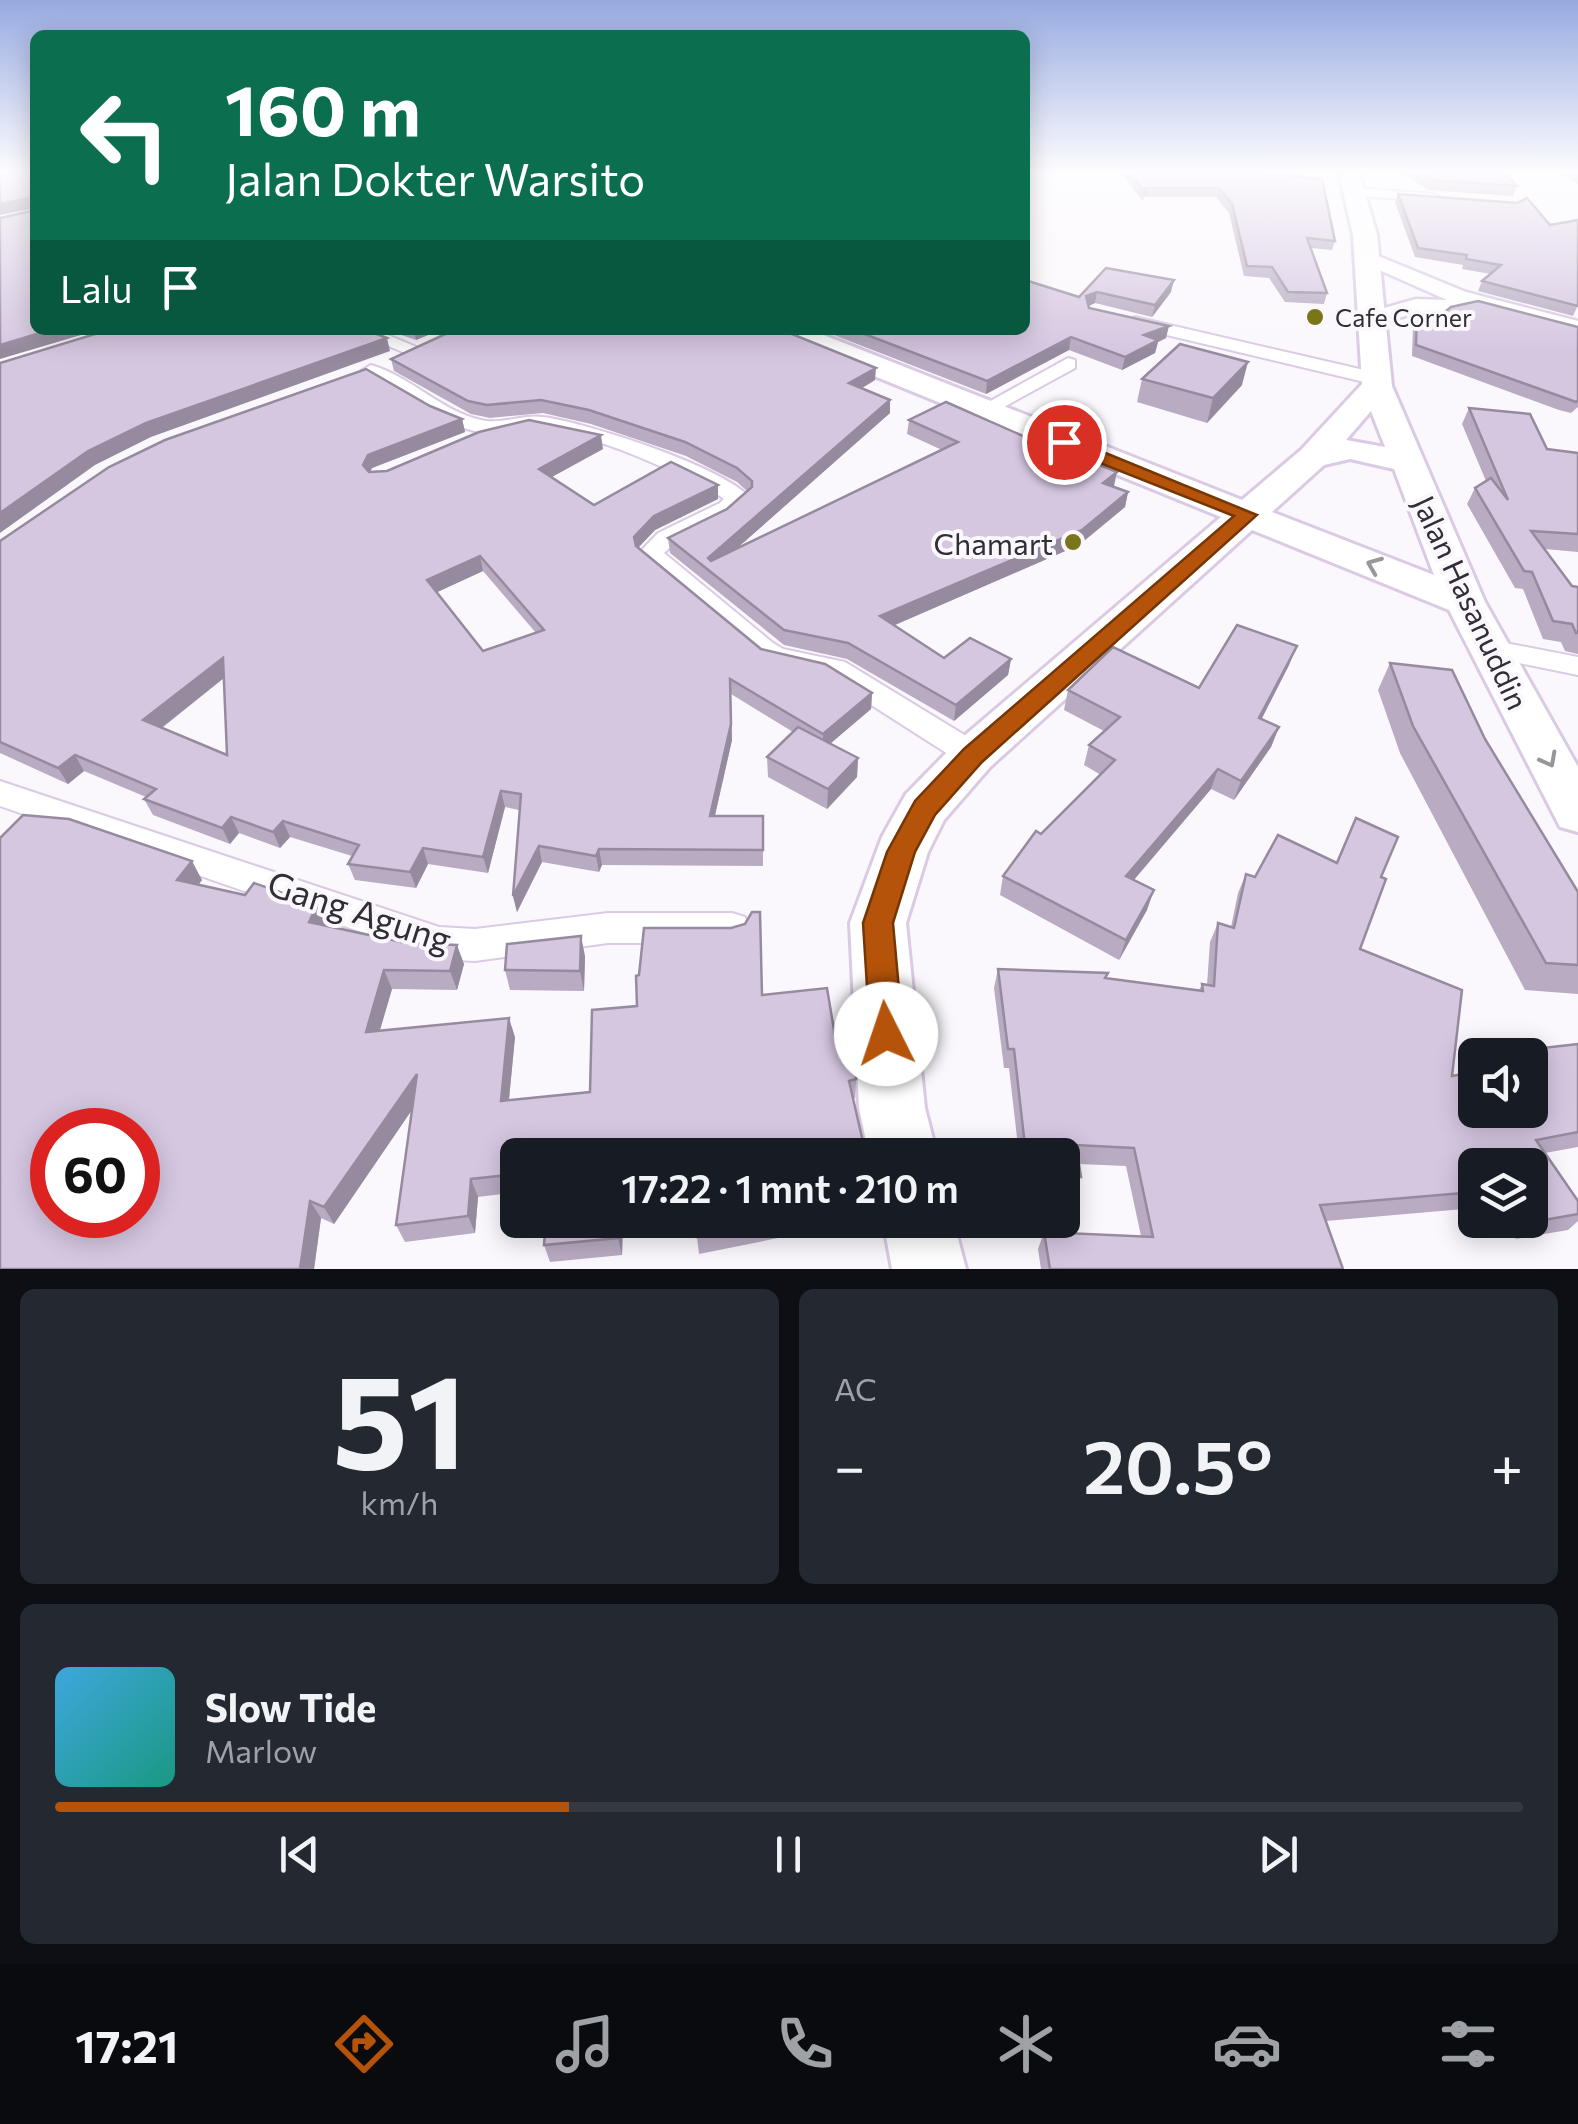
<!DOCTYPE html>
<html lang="id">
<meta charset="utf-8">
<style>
body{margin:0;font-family:Commissioner,sans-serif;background:#242831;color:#f1f3f6;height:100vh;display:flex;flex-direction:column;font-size:38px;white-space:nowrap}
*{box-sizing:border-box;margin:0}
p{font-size:32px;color:#9ea1a6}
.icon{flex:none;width:55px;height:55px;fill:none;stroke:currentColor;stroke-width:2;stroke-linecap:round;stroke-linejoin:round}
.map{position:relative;height:1269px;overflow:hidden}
.details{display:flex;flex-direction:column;gap:20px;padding:20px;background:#0d0f14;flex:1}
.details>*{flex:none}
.top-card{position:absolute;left:30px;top:30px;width:1000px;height:305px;border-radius:15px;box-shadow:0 5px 25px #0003;background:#0b6e4f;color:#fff;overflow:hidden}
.controls{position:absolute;left:1458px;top:1038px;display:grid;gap:20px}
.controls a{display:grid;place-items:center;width:90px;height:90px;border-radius:15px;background:#171b24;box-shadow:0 5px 25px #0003;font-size:50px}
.speed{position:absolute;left:30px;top:1108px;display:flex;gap:20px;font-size:50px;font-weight:700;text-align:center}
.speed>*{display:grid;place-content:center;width:130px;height:130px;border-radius:50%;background:#171b24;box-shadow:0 5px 25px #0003;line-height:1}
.speed .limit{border:15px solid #d22;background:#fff;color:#111}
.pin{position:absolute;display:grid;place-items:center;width:85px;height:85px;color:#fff;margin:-42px;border:5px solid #fff;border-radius:50%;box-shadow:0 2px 10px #0007}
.me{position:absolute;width:110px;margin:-55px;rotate:356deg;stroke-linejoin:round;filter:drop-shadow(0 0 8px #0008)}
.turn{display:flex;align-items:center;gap:35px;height:210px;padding:0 30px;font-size:45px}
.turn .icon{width:130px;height:130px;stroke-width:2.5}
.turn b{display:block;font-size:70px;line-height:85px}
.then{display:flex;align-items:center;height:95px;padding:0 30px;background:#0003;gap:20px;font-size:38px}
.big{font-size:75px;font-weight:600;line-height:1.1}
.details .card{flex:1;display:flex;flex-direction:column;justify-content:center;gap:15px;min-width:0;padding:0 35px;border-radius:15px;background:#242831}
.details .dial{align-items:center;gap:0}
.dial b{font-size:130px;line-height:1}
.song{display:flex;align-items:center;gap:30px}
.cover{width:120px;height:120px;border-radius:15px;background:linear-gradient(135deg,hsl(200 70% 55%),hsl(170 70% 35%))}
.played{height:10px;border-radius:5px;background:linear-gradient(90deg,#b45309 35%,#363941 35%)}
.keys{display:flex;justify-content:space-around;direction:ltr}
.heat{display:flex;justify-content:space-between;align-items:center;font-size:55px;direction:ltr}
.details .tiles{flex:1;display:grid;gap:20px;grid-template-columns:1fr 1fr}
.card:last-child{grid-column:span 2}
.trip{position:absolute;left:500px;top:1138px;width:580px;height:100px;border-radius:15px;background:#171b24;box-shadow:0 5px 25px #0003;font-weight:600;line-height:100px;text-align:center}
.menu{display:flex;height:160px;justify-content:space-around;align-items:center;background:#090b0e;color:#9ea1a6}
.menu .icon{width:70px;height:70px}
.menu .selected{color:#b45309}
.menu b{font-size:45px;color:#f1f3f6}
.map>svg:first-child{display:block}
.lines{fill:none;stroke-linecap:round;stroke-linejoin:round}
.minor-casing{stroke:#dacae4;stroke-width:4}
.tertiary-casing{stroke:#dacae4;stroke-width:5}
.primary-casing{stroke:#dacae4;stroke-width:6}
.minor{fill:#fff;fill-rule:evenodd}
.tertiary{fill:#fff;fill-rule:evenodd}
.primary{fill:#fff;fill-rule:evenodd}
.wall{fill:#b8abc2;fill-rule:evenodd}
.shaded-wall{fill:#968b9e}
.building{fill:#d6c7e1;stroke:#968b9e;stroke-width:2.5;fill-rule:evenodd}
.oneway{stroke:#99969b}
.route{fill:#b45309;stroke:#753606;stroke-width:2.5}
.poi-dot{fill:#797519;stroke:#fbf8fd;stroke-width:4}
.labels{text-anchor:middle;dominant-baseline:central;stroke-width:8;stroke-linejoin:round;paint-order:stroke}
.far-poi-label{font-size:25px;fill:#332d37;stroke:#fbf8fd;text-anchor:start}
.poi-label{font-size:30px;fill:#332d37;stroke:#fbf8fd;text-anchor:end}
.street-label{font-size:30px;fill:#332d37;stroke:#fbf8fd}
.near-street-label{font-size:35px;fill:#332d37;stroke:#fbf8fd}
</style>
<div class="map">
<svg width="1578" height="1269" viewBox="0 0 1578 1269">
<rect width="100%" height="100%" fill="#fbf8fd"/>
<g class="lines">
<g class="minor-casing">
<g id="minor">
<polygon points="1356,188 1434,194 1441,198 1434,202 1351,195 1351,189"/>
<polygon points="1135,317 1377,373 1387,379 1377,385 1129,326 1126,322"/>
<polygon points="350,330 376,330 426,351 417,357 410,355"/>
<polygon points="1068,358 1075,360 1075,368 991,414 977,414 974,410"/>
<path d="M371 365C410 376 441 411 481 420 502 425 522 414 543 417 585 422 724 467 750 498L726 520 675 543 664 553 773 643 783 649 845 662 984 747 989 755 984 763 973 766 962 763 826 676 764 662 641 559 638 554 658 533 720 503 724 499 717 494C665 467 602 437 543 429 517 426 494 438 467 429 430 418 397 393 364 375L361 371Z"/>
<polygon points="1490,640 1578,657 1578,675 1480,655 1476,649 1480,643"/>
<polygon points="0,781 439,927 475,929 608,913 732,913 745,917 750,928 745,939 732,943 608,943 475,961 439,959 0,806"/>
</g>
</g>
<g class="tertiary-casing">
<path id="tertiary" d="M1366 251 1466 292 1578 321V335L1473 307C1459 319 1436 311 1418 313 1400 315 1382 328 1363 324L1360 319 1363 314 1416 299 1447 300 1359 261 1356 257Z"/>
</g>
<g class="primary-casing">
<g id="primary">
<path d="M1339 173H1359L1377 235 1392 386 1485 602 1578 767V832L1560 827 1449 610 1252 530 990 767 944 820 928 852 906 923 925 1108 937 1155H869L859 1108 850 923 882 837 906 794 956 743 1221 517 776 336 772 330H811L1242 500 1301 450 1362 384 1353 235ZM1371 411 1385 447 1346 440ZM1350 459 1394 469 1434 575 1272 512 1324 465Z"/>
<polygon points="883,1220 953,1220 966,1269 892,1269"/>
</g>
</g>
<use href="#minor" class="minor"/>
<use href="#tertiary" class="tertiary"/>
<use href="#primary" class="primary"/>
</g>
<g class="wall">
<polygon points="1121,173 1259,173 1335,241 1332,250 1310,248 1327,293 1324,304 1285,302 1269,278 1244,276 1229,213 1216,197 1144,197 1143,201"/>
<polygon points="1402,173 1505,173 1517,186 1513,196 1429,190"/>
<polygon points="1558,173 1578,173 1578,184"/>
<polygon points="1398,194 1578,305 1573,316 1478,291 1482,281 1491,274 1462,269 1463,265 1415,257 1395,202"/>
<polygon points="1106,268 1171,292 1152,317 1095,303 1089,306 1089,308 1166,338 1158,342 1155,353 1122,370 1069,350 986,394 821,330 1025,330 1079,297"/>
<polygon points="1417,316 1436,319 1578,327 1578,407 1571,413 1559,410 1412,356 1413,327"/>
<polygon points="387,330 440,330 416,340"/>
<polygon points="391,359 875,380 862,388 890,413 736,549 942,450 907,434 909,420 1039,443 1083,454 1083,459 1114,486 1113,487 1128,492 1125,507 1079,545 894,625 944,658 1011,659 1008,675 954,721 847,659 784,645 670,553 668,538 727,509 747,491 737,482 686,456 591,424 543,413 490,418 471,414 394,371"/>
<polygon points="1142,379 1242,385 1207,423 1137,402"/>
<path d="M430 406 462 419 465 432 372 468 370 472 387 471 603 449 551 477 594 505 718 485V499L655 530 638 548 761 649 872 693 871 709 830 743 858 758 857 777 827 809 768 777 767 757 793 732 731 694 732 740 715 816H763V866L602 865 599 872 542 862 517 912 513 896 519 810 505 807 488 873 428 864 416 888 355 880 348 864 352 856 290 837 280 848 239 833 230 844 153 815 144 799 146 797 84 771 68 784 0 753V541ZM483 571 536 633 483 651 437 592ZM224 678 227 755 162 728Z"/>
<polygon points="1469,408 1547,449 1578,453 1578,552 1545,549 1572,586 1578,587 1578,654 1565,651 1561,642 1543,639 1523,589 1515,588 1467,504 1475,488 1486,481 1462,424"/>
<polygon points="1390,663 1578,892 1578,994 1525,990 1400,753 1378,690"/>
<polygon points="1289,665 1261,719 1279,727 1271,747 1234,800 1211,789 1134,880 1147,910 1119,960 1000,895 1003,876 1101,775 1084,765 1089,745 1104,731 1064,710 1068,690 1199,688"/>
<polygon points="1356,818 1381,877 1360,949 1452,1076 1530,1110 1530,1055 1534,1049 1578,1044 1578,1147 1545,1153 1578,1201 1578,1221 1568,1230 1516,1239 1504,1220 1530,1220 1530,1165 1475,1165 1475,1208 1326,1221 1343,1269 1041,1269 1038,1249 1044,1232 1141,1236 1126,1166 1079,1164 1081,1177 1074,1195 1062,1194 1062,1155 1019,1155 1009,1068 1004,1068 994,988 998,969 1108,973 1106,978 1199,990 1202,984 1207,985 1210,942 1218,923 1231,927 1238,893 1246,874 1255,877 1336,862"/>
<polygon points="0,838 202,880 199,884 245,895 317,905 326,924 325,926 464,964 457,990 392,989 380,1030 515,1037 509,1100 590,1092 762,995 835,1036 856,1079 855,1098 518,1155 518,1192 478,1197 475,1233 405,1242 396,1225 412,1110 334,1224 321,1218 314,1269 0,1269"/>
<polygon points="585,956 584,991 510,990 505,970"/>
<polygon points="546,1220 623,1220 622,1255 550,1262 544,1245"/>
<polygon points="695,1220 868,1220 699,1254"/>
</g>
<g class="shaded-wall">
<polygon points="33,197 35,208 0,215 0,204"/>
<polygon points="1174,280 1171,292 1152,317 1155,305"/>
<polygon points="1097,292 1095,303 1084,308 1086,296"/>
<polygon points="1169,326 1166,338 1158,342 1155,353 1122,370 1125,357 1144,335"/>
<polygon points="50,330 98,330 0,359 0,345"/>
<polygon points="414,330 440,330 416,340"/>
<polygon points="1071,337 1069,350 986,394 987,381"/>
<polygon points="387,338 390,351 151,437 95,465 0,533 0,513 88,451 146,423"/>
<polygon points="1248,362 1242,385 1207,423 1213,398"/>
<polygon points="876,368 875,380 849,396 849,383"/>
<polygon points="890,400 890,413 709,573 708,558"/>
<polygon points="462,419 465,432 372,468 367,479 363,465 368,455"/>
<polygon points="601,435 603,449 541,483 539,469"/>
<polygon points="1117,472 1114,486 1100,497 1103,483"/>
<polygon points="718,485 718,499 655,530 635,551 634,537 654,516"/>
<polygon points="1128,492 1125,507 1079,545 879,632 880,616"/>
<polygon points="480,556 483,571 431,595 427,580"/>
<polygon points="1297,646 1289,665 1252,738 1259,718"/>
<polygon points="223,658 230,673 151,736 143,720"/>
<polygon points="1011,659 1008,675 954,721 956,705"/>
<polygon points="730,679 732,740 711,832 710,816"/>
<polygon points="872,693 871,709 823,750 823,734"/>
<polygon points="1279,727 1271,747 1234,800 1241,781"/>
<polygon points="75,755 84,771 68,784 58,768"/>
<polygon points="858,758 857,777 827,809 828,789"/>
<polygon points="1218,769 1211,789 1120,896 1126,876"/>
<polygon points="501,791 505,807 488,873 483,857"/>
<polygon points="231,817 239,833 230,844 222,828"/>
<polygon points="283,821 290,837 280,848 273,832"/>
<polygon points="539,846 542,862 517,912 513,896"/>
<polygon points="423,848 428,864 416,888 410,872"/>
<polygon points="599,849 602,865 599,872 596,856"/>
<polygon points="192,861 202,880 188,899 177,880"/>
<polygon points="1154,890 1147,910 1119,960 1126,940"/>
<polygon points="317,905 326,924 318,941 309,922"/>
<polygon points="581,936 585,956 584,991 580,971"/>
<polygon points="457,945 464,964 457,990 450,971"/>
<polygon points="384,970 392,989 374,1050 366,1032"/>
<polygon points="509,1018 515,1037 507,1119 501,1101"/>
<polygon points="417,1074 424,1092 334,1224 324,1207"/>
<polygon points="471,1179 478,1197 475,1233 468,1216"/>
<polygon points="310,1201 321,1218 314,1269 300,1269"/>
<polygon points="618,1220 623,1220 622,1255 618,1238"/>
</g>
<g class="building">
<polygon points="0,173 35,173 35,330 50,330 0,345 0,218 31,211 33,197 0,204"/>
<polygon points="1129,173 1259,173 1322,179 1335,241 1307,238 1327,293 1288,292 1272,267 1247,266 1232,204 1219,188 1145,188 1145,192"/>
<polygon points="1421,173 1505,173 1517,186 1432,180"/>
<polygon points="1398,194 1517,203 1527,198 1550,225 1578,220 1578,306 1482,281 1501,265 1466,259 1467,255 1418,248"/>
<polygon points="1106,268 1174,280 1155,305 1097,292 1086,296 1089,308 1169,326 1144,335 1158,340 1125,357 1071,337 987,381 854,330 1025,330 1025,280 1079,297"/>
<polygon points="1478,301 1578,327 1578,400 1576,402 1565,398 1416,345 1417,316 1436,319 1451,307"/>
<polygon points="108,330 367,330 387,338 146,423 88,451 0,513 0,363"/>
<polygon points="454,330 782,330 876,368 849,383 890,400 708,558 711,561 958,442 909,420 946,402 1039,443 1045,439 1083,454 1079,457 1117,472 1103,483 1128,492 1082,530 880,616 944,658 970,638 1011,659 956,705 848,643 784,630 668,538 727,509 752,487 752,481 737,468 685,442 589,410 541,400 487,405 468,401 391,359"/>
<polygon points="1180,344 1248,362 1213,398 1142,379"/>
<path d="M366 369 430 406 462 419 368 455 363 465 369 472 387 471 479 432 529 420 601 435 539 469 594 505 671 462 718 485 654 516 634 537 636 546 761 649 825 664 872 693 823 734 730 679 731 724 710 816H763V850L599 849 596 856 539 846 513 896 521 794 501 791 483 857 423 848 410 872 348 864 359 845 283 821 273 832 231 817 222 828 144 799 156 789 75 755 58 768 0 742V541L109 467 165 440ZM480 556 544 630 483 651 427 580ZM223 658 227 755 143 720Z"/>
<polygon points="1469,408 1530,414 1547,449 1578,453 1578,534 1531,531 1572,586 1578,587 1578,633 1576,633 1572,624 1553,621 1532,572 1524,571 1475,488 1491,478 1508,500"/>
<polygon points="1237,625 1297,646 1259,718 1279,727 1241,781 1218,769 1126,876 1154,890 1126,940 1003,876 1036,831 1041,834 1115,760 1089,745 1120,717 1068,690 1113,647 1199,688"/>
<polygon points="1390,663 1452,670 1485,739 1578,892 1578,965 1546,963 1413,726"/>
<polygon points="798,727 858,758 828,789 767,757"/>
<path d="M23 815 69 819 192 861 177 880 245 895 254 883 317 905 309 922 406 943 457 945 450 971 384 970 366 1032 509 1018 501 1101 590 1092 592 1010 637 1006 636 976 639 975 644 928H731L745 924 752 912H760L762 995 827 988 835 1036 854 1032 856 1079 849 1081 866 1155H518V1174L471 1179 468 1216 396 1225 417 1074 324 1207 310 1201 300 1269H0V838ZM52 1130H138V1215H52Z"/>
<polygon points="1356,818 1398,837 1381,877 1386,879 1360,949 1462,990 1452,1076 1475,1072 1475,1110 1530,1110 1530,1062 1542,1060 1534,1049 1578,1044 1578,1132 1536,1140 1578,1201 1578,1214 1533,1222 1530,1217 1530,1165 1475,1165 1475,1192 1320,1205 1343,1269 1050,1269 1044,1232 1153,1237 1134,1148 1076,1145 1081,1177 1062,1176 1062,1155 1026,1155 1014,1049 1008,1049 998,969 1108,973 1105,978 1203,991 1202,984 1214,986 1218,923 1234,928 1246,874 1255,877 1278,835 1337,863"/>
<polygon points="581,936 580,971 505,970 507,944"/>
<polygon points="546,1220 618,1220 618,1238 544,1245"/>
<polygon points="695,1220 782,1220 697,1237"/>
</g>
<defs><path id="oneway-chevron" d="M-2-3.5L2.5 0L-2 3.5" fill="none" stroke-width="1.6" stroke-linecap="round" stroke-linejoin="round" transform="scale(2.5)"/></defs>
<g class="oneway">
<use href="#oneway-chevron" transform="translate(1374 565) rotate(-158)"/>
<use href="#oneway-chevron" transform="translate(1549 760) rotate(62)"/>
</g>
<linearGradient id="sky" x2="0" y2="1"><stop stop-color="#97aae0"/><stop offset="0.49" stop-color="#fdfcfe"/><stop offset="1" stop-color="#fdfcfe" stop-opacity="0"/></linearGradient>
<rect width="1578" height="350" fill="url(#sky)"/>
<polygon class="route" points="1064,436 1257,515 982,762 935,815 915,852 893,923 903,1034 898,1044 886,1049 875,1044 870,1034 863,923 887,852 915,801 964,749 1234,516 1057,446 1055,442"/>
<g class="poi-dot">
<circle cx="1315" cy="317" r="10"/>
<circle cx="1073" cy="542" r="10"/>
</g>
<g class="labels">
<g class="far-poi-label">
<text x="1335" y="317">Cafe Corner</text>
</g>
<g class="poi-label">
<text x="1053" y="542">Chamart</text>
</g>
<g class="street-label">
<text transform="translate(1472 602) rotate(65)">Jalan Hasanuddin</text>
</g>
<g class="near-street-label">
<text transform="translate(360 910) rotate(18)">Gang Agung</text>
</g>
</g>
</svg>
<div class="controls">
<a><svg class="icon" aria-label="sound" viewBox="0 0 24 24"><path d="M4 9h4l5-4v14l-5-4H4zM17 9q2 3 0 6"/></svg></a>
<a><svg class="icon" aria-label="layers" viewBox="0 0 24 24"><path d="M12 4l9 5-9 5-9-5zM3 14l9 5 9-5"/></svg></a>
</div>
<div class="speed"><div class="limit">60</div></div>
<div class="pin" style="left:1064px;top:442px;background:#d93025"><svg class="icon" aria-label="arrive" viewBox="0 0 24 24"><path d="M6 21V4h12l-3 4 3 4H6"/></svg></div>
<svg class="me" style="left:886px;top:1034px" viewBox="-20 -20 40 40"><circle r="19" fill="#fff"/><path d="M0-13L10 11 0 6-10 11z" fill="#b45309"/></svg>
<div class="trip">17:22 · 1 mnt · 210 m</div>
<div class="top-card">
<div class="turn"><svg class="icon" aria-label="left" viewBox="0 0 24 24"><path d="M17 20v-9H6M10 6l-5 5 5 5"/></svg><div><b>160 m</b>Jalan Dokter Warsito</div></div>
<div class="then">Lalu<svg class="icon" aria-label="arrive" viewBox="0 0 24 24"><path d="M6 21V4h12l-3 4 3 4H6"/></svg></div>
</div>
</div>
<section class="details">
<div class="tiles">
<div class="card dial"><b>51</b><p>km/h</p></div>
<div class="card"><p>AC</p>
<div class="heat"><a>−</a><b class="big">20.5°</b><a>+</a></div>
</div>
<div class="card">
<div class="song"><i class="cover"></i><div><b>Slow Tide</b><p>Marlow</p></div></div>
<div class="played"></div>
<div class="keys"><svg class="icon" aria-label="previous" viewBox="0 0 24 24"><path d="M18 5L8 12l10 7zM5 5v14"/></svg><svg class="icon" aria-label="pause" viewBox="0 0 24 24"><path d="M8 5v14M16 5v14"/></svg><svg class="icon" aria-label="next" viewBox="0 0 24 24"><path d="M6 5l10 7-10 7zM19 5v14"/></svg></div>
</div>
</div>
</section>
<nav class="menu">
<b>17:21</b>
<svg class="icon selected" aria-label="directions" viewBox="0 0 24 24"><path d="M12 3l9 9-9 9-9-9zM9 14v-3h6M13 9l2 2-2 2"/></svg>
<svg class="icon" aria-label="music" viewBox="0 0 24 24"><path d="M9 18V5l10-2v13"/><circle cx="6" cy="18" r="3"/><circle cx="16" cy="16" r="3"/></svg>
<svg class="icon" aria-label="phone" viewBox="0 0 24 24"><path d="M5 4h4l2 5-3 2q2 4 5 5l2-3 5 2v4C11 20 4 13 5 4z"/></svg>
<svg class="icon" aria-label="climate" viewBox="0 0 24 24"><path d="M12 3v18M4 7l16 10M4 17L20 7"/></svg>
<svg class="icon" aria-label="car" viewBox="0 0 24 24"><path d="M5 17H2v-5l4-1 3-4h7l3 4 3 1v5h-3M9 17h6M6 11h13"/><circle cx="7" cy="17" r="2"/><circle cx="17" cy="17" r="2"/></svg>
<svg class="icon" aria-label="filters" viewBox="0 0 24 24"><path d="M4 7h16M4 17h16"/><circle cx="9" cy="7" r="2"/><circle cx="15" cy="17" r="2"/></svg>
</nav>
